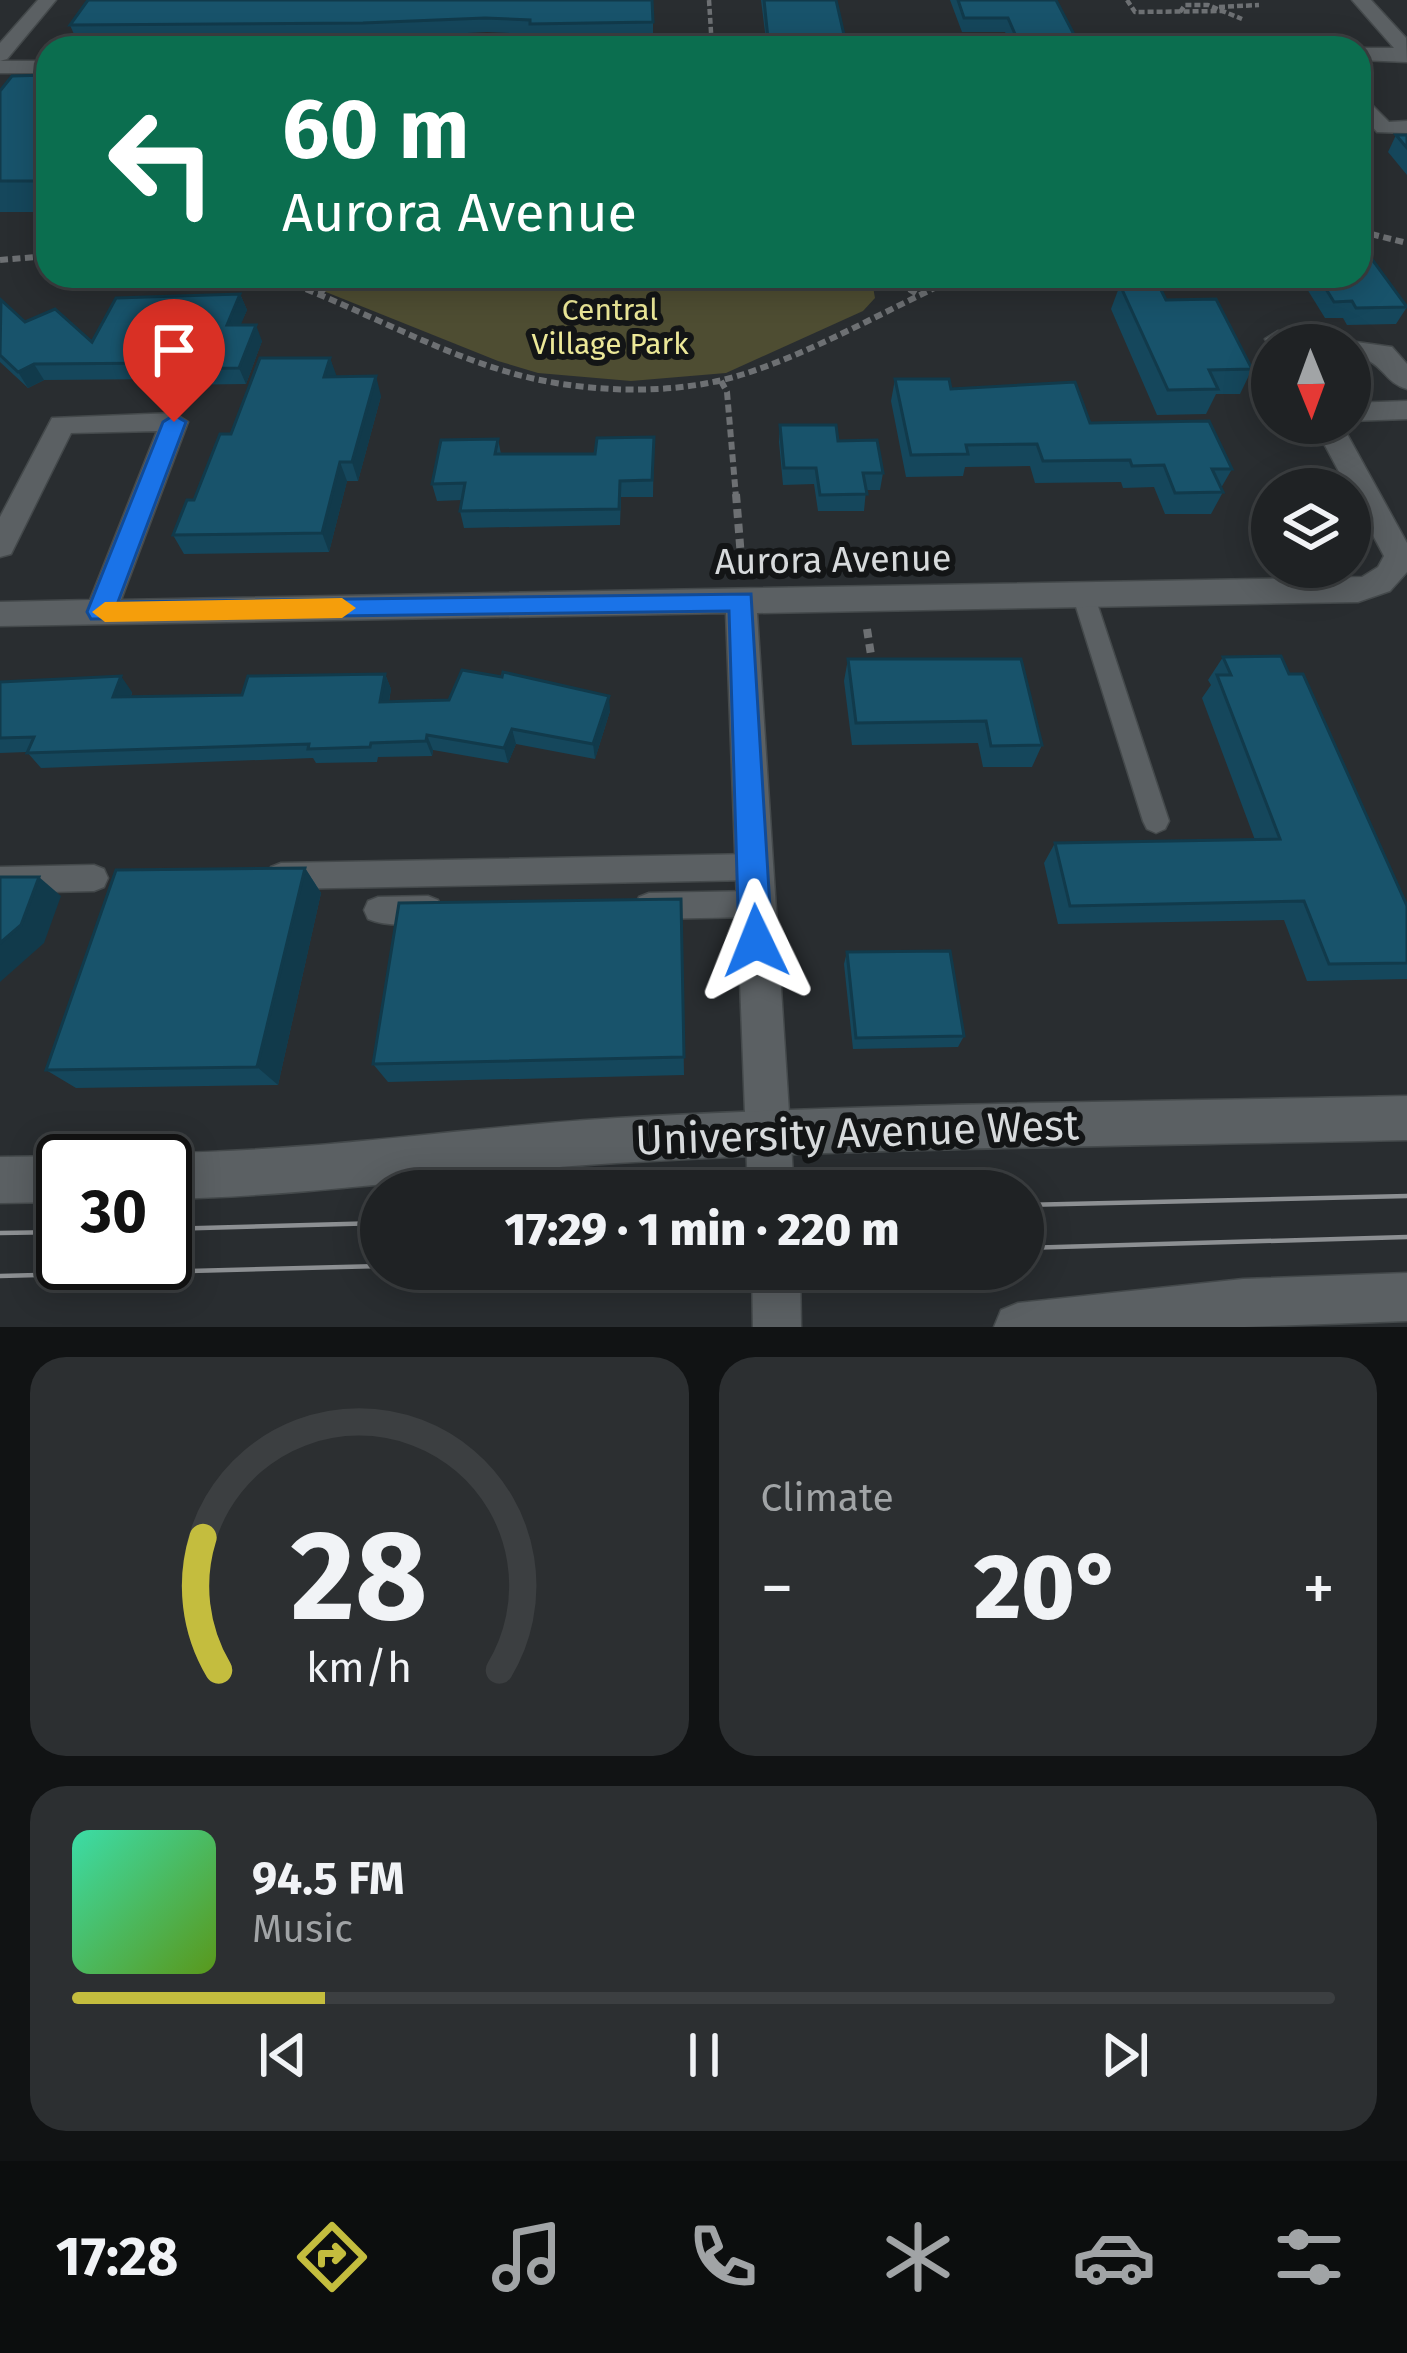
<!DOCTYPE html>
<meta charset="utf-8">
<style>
body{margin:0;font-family:"Fira Sans",sans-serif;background:#2c2f31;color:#f1f3f6;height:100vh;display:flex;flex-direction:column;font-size:45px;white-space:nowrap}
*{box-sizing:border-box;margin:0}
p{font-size:39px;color:#a1a4a6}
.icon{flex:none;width:66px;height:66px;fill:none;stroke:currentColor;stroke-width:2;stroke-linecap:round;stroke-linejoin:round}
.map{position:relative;height:1327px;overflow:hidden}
.side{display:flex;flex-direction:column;gap:30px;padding:30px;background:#111314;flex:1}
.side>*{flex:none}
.hud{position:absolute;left:36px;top:36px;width:1335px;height:252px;border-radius:36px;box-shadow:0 6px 30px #0003,0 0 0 3px #3c3f41;background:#0b6e4f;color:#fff;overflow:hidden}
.needle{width:78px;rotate:179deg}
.controls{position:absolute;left:1251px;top:324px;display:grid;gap:24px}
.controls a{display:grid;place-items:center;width:120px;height:120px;border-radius:50%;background:#1f2224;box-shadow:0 6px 30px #0003,0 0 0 3px #3c3f41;font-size:60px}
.speed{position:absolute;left:36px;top:1134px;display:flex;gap:24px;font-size:60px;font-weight:700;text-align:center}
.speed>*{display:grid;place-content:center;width:156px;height:156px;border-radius:50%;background:#1f2224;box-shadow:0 6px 30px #0003,0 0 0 3px #3c3f41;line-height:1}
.speed .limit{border:6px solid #111;border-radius:18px;background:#fff;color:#111}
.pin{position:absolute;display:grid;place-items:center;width:102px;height:102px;color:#fff;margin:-123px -51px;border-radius:50% 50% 50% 0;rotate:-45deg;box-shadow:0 0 12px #0007}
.pin .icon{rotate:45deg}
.me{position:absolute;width:132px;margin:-66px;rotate:358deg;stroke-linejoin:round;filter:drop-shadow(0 0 9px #0008)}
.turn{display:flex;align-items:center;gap:42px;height:252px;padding:0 48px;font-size:54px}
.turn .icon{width:156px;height:156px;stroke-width:2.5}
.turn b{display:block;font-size:84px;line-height:102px}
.big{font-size:90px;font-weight:800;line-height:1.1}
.side .card{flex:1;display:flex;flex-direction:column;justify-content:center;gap:18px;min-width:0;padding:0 42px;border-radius:36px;background:#2c2f31}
.side .dial{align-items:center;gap:0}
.dial svg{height:312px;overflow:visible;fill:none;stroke:#3c3f41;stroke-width:7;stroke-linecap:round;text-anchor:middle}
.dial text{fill:#f1f3f6;stroke:none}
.song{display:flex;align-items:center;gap:36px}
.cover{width:144px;height:144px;border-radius:18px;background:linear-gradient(135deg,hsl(160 70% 55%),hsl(90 70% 35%))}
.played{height:12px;border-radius:6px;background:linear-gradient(90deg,#c4bd3e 20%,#3c3f41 20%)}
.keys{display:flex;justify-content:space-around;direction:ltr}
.heat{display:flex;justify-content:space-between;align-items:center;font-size:66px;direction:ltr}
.side .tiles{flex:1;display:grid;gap:30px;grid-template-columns:1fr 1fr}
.card:last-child{grid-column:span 2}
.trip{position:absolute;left:360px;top:1170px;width:684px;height:120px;border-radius:60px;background:#1f2224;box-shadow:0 6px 30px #0003,0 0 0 3px #3c3f41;font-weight:800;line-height:120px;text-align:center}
.tabs{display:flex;height:192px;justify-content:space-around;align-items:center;background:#0c0e0e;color:#a1a4a6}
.tabs .icon{width:84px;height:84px}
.tabs .selected{color:#c4bd3e}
.tabs b{font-size:54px;color:#f1f3f6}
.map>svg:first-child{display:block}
.green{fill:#4e4d32}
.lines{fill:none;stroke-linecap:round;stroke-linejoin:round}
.service-casing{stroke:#44494b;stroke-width:3}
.minor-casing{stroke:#44494b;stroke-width:3}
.secondary-casing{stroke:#44494b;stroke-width:3}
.path-far2{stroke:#6d7073;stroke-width:4.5;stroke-dasharray:6 3;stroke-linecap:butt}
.path-far1{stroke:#6d7073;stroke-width:6;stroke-dasharray:8 4.5;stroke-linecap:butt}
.path{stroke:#6d7073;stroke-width:8;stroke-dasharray:9 6;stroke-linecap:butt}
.service{fill:#5b6063;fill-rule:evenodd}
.minor{fill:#5b6063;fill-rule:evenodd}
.secondary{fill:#5b6063;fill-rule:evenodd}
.tram{stroke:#8d9093;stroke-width:4.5}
.wall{fill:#15475c}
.shaded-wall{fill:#113a4b}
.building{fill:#18536b;stroke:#113a4b;stroke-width:3}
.route{fill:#1a73e8;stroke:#114b97;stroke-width:3}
.slow{fill:#f59e0b}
.labels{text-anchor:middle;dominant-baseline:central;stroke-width:12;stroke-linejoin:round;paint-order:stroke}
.far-park-label{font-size:30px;fill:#ece898;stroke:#131516}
.street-label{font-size:36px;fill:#d7dadc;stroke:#131516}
.near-street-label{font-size:42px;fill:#d7dadc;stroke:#131516}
</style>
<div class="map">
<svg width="1407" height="1327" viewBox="0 0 1407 1327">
<rect width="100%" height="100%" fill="#292d30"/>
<polygon class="green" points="286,276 871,276 875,298 863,311 726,373 631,381 538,373 498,361"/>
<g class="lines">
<g class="service-casing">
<g id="service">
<polygon points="1083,585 1094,594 1169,821 1165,829 1156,833 1147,829 1143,821 1072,594"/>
<polygon points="753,854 763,858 767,867 763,876 753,880 281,889 271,885 267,876 271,867 281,863"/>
<polygon points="94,865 104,869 108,878 104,887 94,891 0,893 0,867"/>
<polygon points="754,891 764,895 768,904 764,913 754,917 649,919 639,915 635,906 639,897 649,893"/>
<path d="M428 896 438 900 442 909 438 918C419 926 387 927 368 919L364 910 368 901 378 897Z"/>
</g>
</g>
<g class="minor-casing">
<g id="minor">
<polygon points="38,0 56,0 7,59 0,61 0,43"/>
<polygon points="1352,0 1371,0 1406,38 1407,62 1359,60 1359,48 1394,48"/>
<rect x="0" y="61" width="48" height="12"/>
<polygon points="1359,92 1389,122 1407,121 1407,133 1377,132 1359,111"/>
<path d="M1278 331 1392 347 1407 364V389C1382 382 1385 361 1350 354V345L1269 344 1265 339Z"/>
<polygon points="1407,401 1407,419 1350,421 1350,403"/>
<polygon points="174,413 188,422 121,600 1362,577 1378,567 1384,556 1313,423 1341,423 1407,543 1407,572 1390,591 1358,602 757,613 794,1191 748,1191 726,613 0,626 0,602 90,600 157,431 71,433 11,554 0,557 0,517 52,418"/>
<polygon points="752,1269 800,1269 801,1327 753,1327"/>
</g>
</g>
<g class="secondary-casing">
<g id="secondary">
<path d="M1407 1096V1140C1144 1146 880 1147 617 1163 466 1172 317 1196 165 1199V1161H149L165 1153C317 1151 466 1127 617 1118 880 1103 1144 1102 1407 1096Z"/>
<polygon points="63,1156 74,1161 63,1161 63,1202 0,1203 0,1157"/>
<polygon points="1407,1273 1407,1321 1245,1327 994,1327 1001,1310 1018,1303 1243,1279"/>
</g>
</g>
<g class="path-far2">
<polyline points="709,0 712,48"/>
<polyline points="1127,0 1135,12 1224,11"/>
<polyline points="1219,7 1259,5"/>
<polyline points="1180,12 1185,5 1208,5 1242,19"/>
</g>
<g class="path-far1">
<polyline points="1359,231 1407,243"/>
<polyline points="0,260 48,256"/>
<path d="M271 276C352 304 426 348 508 372 579 393 673 397 744 374 816 351 890 308 960 276"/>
<polyline points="888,276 917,294"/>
<polyline points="320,294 333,276"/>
<polyline points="721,381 727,392 736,497"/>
</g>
<g class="path">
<polyline points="736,494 742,570"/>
<polyline points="867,629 873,668"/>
</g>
<use href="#service" class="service"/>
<use href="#minor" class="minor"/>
<use href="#secondary" class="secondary"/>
<g class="tram">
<polyline points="1023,1205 1407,1196"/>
<polyline points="165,1229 381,1223"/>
<polyline points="0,1233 63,1232"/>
<polyline points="1023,1248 1407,1237"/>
<polyline points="0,1276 381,1266"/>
</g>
</g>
<g class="wall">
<polygon points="653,0 653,37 531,39 531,34 487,32 367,38 76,39 70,25"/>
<polygon points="761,0 836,0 847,48 767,48"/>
<polygon points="950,0 1056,0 1081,48 1012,48 1005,32 962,32"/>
<polygon points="48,75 48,212 0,212 0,91"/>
<polygon points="1396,135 1407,135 1407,175 1388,152"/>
<polygon points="1299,276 1359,276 1407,307 1396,324 1347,325 1343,318 1325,318"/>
<polygon points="1120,285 1166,300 1252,369 1240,394 1216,394 1206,414 1157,415 1111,309"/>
<polygon points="240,294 247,310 240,325 262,341 246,384 172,385 169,379 44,380 28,388 0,362 0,300 25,322 92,342"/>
<polygon points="330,358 336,377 381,396 358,481 347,481 329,552 184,554 173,535 231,434"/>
<polygon points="895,379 951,389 1090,423 1232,469 1221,488 1223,492 1211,514 1165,514 1154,487 1123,488 1121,482 1035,483 1030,466 965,467 963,476 906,477 891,401"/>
<polygon points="780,425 883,473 880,490 866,490 864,511 818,511 814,484 783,485 779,442"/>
<polygon points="654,437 653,497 621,497 620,525 464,528 460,511 462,500 437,501 432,484 498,439 501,454 595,454"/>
<polygon points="1223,657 1289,674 1407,906 1407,979 1307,981 1284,920 1058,924 1044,863 1055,843 1255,840 1202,698 1211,685 1208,680"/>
<polygon points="848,659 1042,745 1032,767 983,767 978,743 852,745 844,681"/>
<polygon points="385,674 391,689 389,702 610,711 595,759 516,744 508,763 433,750 432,756 378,757 377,762 316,763 313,758 41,768 27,752 0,753 0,682 132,692 131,697 242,695"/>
<polygon points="305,868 321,893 278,1085 76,1088 46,1070"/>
<polygon points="681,899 684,1075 388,1082 373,1064"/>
<polygon points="847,952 964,1036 958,1047 853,1049 844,964"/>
</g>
<g class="shaded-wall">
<polygon points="240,294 247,310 234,341 227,325"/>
<polygon points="256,325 262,341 246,384 239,368"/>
<polygon points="330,358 337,377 324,377"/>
<polygon points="34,364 44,380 28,388 18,372"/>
<polygon points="376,376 381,396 358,481 352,462"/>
<polygon points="340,462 347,481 329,552 322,533"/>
<polygon points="385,674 391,689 386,717 380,702"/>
<polygon points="121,676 132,692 124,712 113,697"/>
<polygon points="609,696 610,711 595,759 593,744"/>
<polygon points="512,729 516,744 508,763 504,748"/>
<polygon points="427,735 433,750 432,756 426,741"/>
<polygon points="305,868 321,893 278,1085 257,1067"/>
<polygon points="39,877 61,896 44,943 0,982 0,943"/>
</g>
<g class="building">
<polygon points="88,0 652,0 653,22 530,24 530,20 485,18 363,23 70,25"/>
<polygon points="764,0 836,0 847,48 769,48"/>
<polygon points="958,0 1056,0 1081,48 1021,48 1008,18 964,18"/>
<polygon points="48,75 48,177 45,181 0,181 0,91 12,76"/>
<polygon points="1396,135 1407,135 1407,148"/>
<polygon points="1359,247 1363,247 1407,307 1356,308 1352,301 1334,302 1318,276 1359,276"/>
<polygon points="1158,284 1166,300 1216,299 1252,369 1209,370 1218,389 1168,390 1120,285"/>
<polygon points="240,294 227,325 256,325 239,368 164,369 166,363 34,364 18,372 0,355 1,300 25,322 55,309 92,342 116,298"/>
<polygon points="260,358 330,358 324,377 376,376 352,462 340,462 322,533 173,535 187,500 194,500 220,434 231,434"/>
<polygon points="895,379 949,379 951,389 1075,382 1090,423 1209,421 1232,469 1212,469 1223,492 1175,493 1164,465 1132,466 1130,460 1043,461 1037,444 966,445 968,454 911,455"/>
<polygon points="780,425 836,425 838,441 877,440 883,473 863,473 867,494 820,495 816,468 784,468"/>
<polygon points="654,437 652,480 620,481 619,509 460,511 465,483 432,484 441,440 498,439 495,454 595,454 597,438"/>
<polygon points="1281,656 1289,674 1303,674 1407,906 1407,963 1329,964 1304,901 1070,906 1055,843 1280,839 1217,675 1231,675 1223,657"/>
<polygon points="848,659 1021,659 1042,745 991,746 986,721 856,723"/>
<polygon points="462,670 502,677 503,672 609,696 593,744 512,729 504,748 427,735 426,741 371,743 370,747 308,749 309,744 27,753 34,737 0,738 0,682 121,676 113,697 242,695 248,676 385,674 380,702 449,700"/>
<polygon points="305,868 257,1067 46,1070 116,870"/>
<polygon points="0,877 39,877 21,925 0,943"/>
<polygon points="681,899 684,1057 373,1064 399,903"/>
<polygon points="950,951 964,1036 856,1038 847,952"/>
</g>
<polygon class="route" points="174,415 186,422 118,602 751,594 772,941 767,952 756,956 744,952 739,941 729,611 91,619 87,612 163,422"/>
<polygon class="slow" points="342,598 356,608 342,618 105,622 92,612 105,602"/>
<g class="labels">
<g class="far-park-label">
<text x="610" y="310">Central<tspan x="610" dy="34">Village Park</tspan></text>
</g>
<g class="street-label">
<text transform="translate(833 560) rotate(-1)">Aurora Avenue</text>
</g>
<g class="near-street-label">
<text transform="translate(857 1133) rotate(-2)">University Avenue West</text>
</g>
</g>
</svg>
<div class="controls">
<a><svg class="needle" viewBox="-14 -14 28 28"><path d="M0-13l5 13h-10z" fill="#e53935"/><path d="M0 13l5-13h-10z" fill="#a1a4a6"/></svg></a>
<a><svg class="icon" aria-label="layers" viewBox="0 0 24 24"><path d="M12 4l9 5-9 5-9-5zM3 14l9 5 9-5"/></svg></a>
</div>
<div class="speed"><div class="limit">30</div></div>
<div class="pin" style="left:174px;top:422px;background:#d93025"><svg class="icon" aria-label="arrive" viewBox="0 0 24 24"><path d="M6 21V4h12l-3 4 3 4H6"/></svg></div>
<svg class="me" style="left:756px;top:941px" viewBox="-20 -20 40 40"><path d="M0-17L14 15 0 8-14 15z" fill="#1a73e8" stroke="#fff" stroke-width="4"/></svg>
<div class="trip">17:29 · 1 min · 220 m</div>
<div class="hud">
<div class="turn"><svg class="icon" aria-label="left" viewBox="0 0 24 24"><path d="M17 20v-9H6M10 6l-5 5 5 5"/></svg><div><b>60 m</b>Aurora Avenue</div></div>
</div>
</div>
<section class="side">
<div class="tiles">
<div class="card dial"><svg viewBox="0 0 100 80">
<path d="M14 69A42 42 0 1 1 86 69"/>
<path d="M14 69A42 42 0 0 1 10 35" stroke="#c4bd3e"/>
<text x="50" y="56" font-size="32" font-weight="700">28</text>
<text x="50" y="72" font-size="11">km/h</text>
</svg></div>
<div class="card"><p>Climate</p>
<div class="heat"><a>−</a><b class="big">20°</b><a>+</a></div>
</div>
<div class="card">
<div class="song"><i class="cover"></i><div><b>94.5 FM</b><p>Music</p></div></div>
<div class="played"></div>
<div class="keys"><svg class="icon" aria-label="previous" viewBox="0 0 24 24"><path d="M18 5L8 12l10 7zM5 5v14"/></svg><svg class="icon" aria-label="pause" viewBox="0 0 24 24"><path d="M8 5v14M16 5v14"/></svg><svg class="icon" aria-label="next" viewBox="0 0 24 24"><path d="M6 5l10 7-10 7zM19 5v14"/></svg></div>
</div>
</div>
</section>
<nav class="tabs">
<b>17:28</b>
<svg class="icon selected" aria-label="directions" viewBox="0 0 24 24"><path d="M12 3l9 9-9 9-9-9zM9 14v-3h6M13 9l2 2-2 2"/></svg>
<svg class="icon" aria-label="music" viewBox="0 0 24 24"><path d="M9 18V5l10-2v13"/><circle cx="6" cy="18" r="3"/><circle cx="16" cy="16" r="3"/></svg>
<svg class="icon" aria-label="phone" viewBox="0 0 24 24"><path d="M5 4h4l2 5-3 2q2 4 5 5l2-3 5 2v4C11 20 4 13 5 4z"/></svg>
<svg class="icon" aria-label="climate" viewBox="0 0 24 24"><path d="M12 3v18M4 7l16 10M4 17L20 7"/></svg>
<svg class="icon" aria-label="car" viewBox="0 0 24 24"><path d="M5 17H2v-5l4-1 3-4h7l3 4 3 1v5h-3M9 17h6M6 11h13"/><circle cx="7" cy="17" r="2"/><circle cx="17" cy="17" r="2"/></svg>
<svg class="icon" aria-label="filters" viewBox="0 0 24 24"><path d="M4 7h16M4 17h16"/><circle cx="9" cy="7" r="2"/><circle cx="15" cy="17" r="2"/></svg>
</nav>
